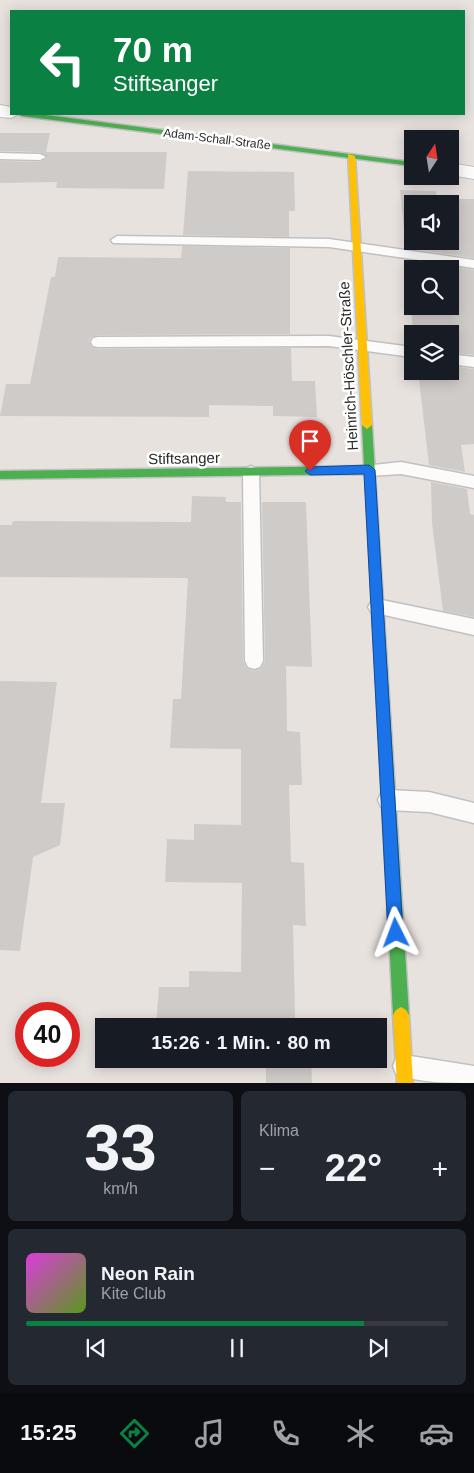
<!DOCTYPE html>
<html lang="de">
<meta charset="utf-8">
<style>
body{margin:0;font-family:Helvetica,sans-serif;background:#242831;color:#f1f3f6;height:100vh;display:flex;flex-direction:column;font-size:19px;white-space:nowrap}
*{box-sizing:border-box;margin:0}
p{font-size:16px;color:#9ea1a6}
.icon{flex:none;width:28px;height:28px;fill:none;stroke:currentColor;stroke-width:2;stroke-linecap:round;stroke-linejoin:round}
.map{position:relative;height:1083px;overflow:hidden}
.panel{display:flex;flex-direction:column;gap:8px;padding:8px;background:#0d0f14;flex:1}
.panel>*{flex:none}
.guide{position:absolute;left:10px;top:10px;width:455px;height:105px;border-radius:0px;box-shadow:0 2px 12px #0003;background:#0b8043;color:#fff;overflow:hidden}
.needle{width:32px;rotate:12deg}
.buttons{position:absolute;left:404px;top:130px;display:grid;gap:10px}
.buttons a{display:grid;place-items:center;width:55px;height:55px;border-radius:0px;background:#171b24;box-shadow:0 2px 12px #0003;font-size:25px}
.speed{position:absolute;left:15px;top:1002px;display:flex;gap:10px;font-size:25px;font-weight:700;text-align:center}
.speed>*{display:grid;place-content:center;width:65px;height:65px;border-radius:50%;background:#171b24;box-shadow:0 2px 12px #0003;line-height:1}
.speed .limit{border:8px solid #d22;background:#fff;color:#111}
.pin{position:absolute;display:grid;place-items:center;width:42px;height:42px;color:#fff;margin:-51px -21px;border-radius:50% 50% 50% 0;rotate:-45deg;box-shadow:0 0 5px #0007}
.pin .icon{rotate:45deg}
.me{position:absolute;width:55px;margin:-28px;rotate:357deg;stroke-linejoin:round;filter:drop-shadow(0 0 4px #0008)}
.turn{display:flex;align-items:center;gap:18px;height:105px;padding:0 20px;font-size:22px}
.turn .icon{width:65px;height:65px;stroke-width:2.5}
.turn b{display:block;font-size:35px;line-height:42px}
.big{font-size:38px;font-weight:600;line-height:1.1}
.panel .widget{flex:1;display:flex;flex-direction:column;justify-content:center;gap:8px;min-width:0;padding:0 18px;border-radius:8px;background:#242831}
.panel .dial{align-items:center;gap:0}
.dial b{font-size:65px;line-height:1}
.song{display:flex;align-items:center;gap:15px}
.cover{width:60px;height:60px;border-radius:8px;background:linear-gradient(135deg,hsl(300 70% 55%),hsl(90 70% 35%))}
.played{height:5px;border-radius:2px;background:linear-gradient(90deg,#0b8043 80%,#363941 80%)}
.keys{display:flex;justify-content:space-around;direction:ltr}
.heat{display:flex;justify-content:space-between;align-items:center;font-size:28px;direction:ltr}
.panel .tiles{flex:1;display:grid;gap:8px;grid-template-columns:1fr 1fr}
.widget:last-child{grid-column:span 2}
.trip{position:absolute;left:95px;top:1018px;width:292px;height:50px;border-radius:0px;background:#171b24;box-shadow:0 2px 12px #0003;font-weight:600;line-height:50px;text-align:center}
.tab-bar{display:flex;height:80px;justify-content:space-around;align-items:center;background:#090b0e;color:#9ea1a6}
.tab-bar .icon{width:35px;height:35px}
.tab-bar .current{color:#0b8043}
.tab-bar b{font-size:22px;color:#f1f3f6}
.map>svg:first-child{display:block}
.building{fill:#cfcbc8;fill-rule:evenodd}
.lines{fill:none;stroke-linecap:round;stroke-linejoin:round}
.lane-casing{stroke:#c1c0c1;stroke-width:3}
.street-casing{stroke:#c1c0c1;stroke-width:2}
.fast-casing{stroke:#c1c0c1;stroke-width:3}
.slow-casing{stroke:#c1c0c1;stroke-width:3}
.lane{fill:#fcfbfa;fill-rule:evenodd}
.street{fill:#fcfbfa;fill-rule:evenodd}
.fast{fill:#4caf50;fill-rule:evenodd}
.slow{fill:#ffc107;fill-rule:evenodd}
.route{fill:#1a73e8;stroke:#114b97}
.labels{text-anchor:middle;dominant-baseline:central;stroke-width:5;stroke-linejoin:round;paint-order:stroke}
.far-street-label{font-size:12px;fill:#2a2a2a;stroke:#fff}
.street-label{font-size:15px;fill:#2a2a2a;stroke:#fff}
</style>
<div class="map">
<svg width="474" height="1083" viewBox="0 0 474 1083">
<rect width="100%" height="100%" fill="#e8e2df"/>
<g class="building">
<polygon points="0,133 50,133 46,152 167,152 164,189 56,188 57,182 0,183 0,161 40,162 48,158 40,152 0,151"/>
<polygon points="188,171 294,172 295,211 289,211 289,237 183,235"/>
<path d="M400 190 436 191 437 199H474V258L406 248ZM412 204H450V241H412Z"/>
<polygon points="182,246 290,248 290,334 98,335 91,337 89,341 91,347 98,349 291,348 292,381 315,381 317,417 273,416 273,406 209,405 209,417 0,416 6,384 30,384 51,277 55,277 58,257 181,258"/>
<path d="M408 260 474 270V355L450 352V334H413ZM412 269H450V306H412Z"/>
<polygon points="450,366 474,369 474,444 461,445 465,472 429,465 418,371 450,371"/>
<polygon points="431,482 467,489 470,514 474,515 474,617 443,611 432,523"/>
<polygon points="192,496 226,497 226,502 241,502 243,661 246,668 253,671 261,669 265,661 262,502 306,502 312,667 286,666 287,731 300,732 302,785 289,785 291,862 304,863 306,926 293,925 295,1018 310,1018 310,1026 156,1026 159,987 189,987 189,971 241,972 242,883 165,882 167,839 194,840 194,824 241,825 241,749 170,748 173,699 181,699 188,578 0,577 0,525 12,525 13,521 191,522"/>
<polygon points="0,681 57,682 41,803 65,803 60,845 33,857 20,951 0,950"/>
<polygon points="266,1059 311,1059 312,1083 266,1083"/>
</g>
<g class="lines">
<g class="lane-casing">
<g id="lane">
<polygon points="0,153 40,154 46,157 40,160 0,159"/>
<polygon points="117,236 329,239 474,260 474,268 329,247 113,243 111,240"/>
<polygon points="329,336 412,347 412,357 329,346 98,347 93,346 91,342 93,338 98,337"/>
<polygon points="450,354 474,357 474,367 450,364"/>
<polygon points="401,462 474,476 474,488 401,474 369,476 364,474 361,470 364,466"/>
<polygon points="251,466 256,468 259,472 263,661 260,667 254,669 248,667 245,661 243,472 246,468"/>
<polygon points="377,599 474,619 474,635 371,612 368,607 371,602"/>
<polygon points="388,790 429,792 474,803 474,823 429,812 388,810 381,807 378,800 381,793"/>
<path d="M404 1055 474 1066V1083C449 1083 419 1083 396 1074L393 1066 396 1058Z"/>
</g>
</g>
<g class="street-casing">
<g id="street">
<polygon points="0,105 11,107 11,114 19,114 11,118 0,117"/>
<polygon points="450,163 474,167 474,179 450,175"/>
</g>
</g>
<g class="fast-casing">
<g id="fast">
<polygon points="18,114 38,114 412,162 412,166 22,116"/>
<polygon points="367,421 372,425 409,1015 406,1020 401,1023 396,1020 393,1015 365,474 0,479 0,471 364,466 362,425"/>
</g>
</g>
<g class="slow-casing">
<g id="slow">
<polygon points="348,154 355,156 372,425 367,429 362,425"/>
<polygon points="401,1007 406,1010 409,1015 413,1083 397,1083 393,1015 396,1010"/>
</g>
</g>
<use href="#lane" class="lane"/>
<use href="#street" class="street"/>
<use href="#fast" class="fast"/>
<use href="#slow" class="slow"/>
</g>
<polygon class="route" points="369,465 375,470 403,933 401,939 396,941 391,939 388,933 364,474 310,475 305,471 310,467"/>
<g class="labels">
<g class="far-street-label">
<text transform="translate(217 139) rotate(7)">Adam-Schall-Straße</text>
</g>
<g class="street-label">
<text transform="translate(348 366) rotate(-93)">Heinrich-Höschler-Straße</text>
<text transform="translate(184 458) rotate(-1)">Stiftsanger</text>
</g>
</g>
</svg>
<div class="buttons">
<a><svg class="needle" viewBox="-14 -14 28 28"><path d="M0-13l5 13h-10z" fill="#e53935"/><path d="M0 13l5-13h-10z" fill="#9ea1a6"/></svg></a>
<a><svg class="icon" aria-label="sound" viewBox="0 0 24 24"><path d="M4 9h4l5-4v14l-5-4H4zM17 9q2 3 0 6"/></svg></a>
<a><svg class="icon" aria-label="search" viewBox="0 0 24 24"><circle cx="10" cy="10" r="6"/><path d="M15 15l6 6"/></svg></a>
<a><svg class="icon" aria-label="layers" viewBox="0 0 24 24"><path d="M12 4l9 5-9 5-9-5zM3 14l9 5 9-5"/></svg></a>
</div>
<div class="speed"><div class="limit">40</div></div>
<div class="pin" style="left:310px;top:471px;background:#d93025"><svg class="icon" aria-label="arrive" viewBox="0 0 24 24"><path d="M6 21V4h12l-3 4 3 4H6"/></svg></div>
<svg class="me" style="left:396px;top:933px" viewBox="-20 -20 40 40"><path d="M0-17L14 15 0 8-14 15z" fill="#1a73e8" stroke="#fff" stroke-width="4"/></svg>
<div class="trip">15:26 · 1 Min. · 80 m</div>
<div class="guide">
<div class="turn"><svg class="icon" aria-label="left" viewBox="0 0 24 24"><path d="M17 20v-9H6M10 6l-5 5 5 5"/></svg><div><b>70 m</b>Stiftsanger</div></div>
</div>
</div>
<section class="panel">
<div class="tiles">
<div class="widget dial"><b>33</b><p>km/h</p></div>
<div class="widget"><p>Klima</p>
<div class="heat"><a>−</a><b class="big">22°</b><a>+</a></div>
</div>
<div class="widget">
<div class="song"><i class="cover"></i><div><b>Neon Rain</b><p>Kite Club</p></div></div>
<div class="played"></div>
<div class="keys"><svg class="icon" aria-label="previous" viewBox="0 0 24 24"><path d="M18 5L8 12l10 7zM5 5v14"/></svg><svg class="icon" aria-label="pause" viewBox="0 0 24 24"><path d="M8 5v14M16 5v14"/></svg><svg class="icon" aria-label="next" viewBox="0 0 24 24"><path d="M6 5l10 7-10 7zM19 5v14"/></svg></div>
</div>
</div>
</section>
<nav class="tab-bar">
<b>15:25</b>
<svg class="icon current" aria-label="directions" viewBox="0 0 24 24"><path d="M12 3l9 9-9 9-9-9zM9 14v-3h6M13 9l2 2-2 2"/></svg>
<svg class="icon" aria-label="music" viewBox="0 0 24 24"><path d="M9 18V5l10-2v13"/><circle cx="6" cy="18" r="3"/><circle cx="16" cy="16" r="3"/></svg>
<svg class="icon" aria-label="phone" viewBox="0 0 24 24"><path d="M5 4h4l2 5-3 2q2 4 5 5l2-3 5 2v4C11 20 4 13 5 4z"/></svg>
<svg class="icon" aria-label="climate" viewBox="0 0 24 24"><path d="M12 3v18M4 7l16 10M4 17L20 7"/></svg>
<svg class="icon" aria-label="car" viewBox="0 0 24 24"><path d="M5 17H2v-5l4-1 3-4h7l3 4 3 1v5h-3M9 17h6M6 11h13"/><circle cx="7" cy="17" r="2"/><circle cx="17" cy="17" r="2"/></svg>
</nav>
